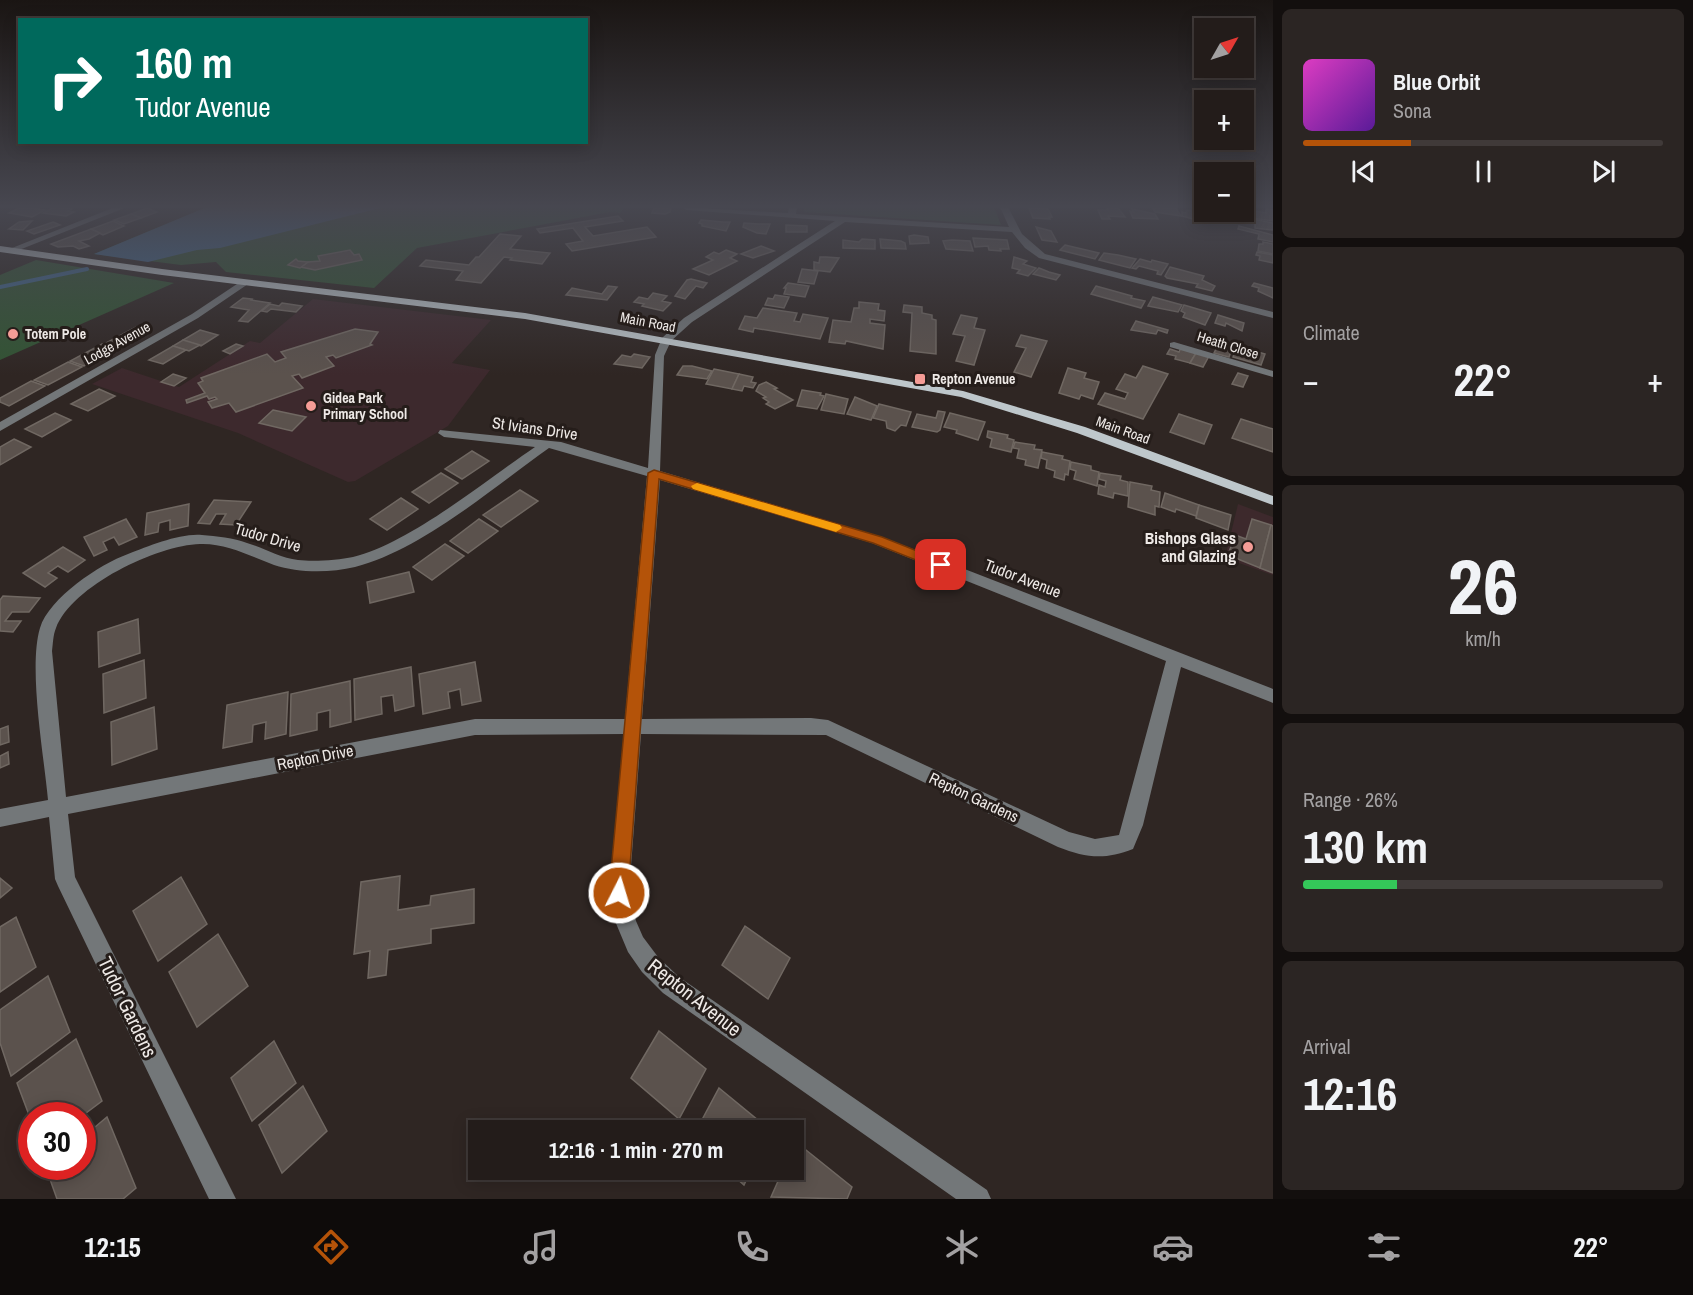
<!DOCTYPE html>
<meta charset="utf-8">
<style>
body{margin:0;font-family:"Archivo Narrow",sans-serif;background:#2b2523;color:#f1f3f6;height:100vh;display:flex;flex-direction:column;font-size:22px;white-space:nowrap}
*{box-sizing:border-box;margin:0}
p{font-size:20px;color:#a3a1a2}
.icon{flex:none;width:33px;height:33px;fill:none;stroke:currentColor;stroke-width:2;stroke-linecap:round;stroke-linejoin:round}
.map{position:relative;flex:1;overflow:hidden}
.side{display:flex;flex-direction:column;gap:9px;padding:9px;background:#130f0e;width:420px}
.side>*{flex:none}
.hud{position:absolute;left:18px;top:18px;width:570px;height:126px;border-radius:0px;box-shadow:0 3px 15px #0003,0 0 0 2px #403a39;background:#00695c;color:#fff;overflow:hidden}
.needle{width:39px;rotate:51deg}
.tools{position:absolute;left:1194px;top:18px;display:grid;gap:12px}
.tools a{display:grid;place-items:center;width:60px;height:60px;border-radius:0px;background:#231c1a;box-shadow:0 3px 15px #0003,0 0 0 2px #403a39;font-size:30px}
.speed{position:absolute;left:18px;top:1102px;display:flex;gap:12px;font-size:30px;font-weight:700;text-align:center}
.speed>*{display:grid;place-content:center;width:78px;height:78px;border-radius:50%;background:#231c1a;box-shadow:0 3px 15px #0003,0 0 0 2px #403a39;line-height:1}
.speed .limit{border:9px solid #d22;background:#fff;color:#111}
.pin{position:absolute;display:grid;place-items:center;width:51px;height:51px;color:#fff;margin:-26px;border-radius:12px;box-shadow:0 3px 9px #0006}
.me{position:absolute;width:66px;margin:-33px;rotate:5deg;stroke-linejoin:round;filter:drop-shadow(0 0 4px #0008)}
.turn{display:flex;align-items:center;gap:21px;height:126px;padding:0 18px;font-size:27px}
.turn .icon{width:78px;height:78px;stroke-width:2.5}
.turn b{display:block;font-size:42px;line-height:51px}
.big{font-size:45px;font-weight:800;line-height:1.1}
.side .card{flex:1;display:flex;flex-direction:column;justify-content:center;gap:9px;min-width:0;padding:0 21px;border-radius:9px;background:#2b2523}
.side .dial{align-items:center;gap:0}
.dial b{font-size:78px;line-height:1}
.song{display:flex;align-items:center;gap:18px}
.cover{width:72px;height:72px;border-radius:9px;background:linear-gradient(135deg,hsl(310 70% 55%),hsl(270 70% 35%))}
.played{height:6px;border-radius:3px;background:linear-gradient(90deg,#b45309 30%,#403a39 30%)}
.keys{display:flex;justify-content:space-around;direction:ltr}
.heat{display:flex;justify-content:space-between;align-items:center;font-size:33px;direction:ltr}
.charge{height:9px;border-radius:4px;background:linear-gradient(90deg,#34c759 26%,#403a39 0)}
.trip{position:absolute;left:468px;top:1120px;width:336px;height:60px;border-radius:0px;background:#231c1a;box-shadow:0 3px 15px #0003,0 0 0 2px #403a39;font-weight:800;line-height:60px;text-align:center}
.dock{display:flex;height:96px;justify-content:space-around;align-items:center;background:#0e0b0a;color:#a3a1a2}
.dock .icon{width:42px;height:42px}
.dock .selected{color:#b45309}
.dock b{font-size:27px;color:#f1f3f6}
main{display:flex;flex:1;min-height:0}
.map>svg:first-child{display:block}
.commercial{fill:#3d292c}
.education{fill:#3d292d}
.green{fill:#325433}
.water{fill:#41688f}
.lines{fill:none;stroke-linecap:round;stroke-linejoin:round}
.stream{stroke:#41688f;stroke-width:4}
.building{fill:#5b524d;stroke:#706862;stroke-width:1.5}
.minor{fill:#737779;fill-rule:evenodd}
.major{fill:#bec7cb;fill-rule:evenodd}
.route{fill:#b45309;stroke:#753606;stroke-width:1.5}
.slow{fill:#f59e0b}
.poi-dot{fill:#f59c96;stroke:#251d1a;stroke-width:2}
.labels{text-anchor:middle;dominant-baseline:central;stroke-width:6;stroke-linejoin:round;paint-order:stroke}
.far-street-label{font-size:14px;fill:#eee9e6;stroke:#251d1a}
.far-poi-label{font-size:14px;font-weight:bold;fill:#eee9e6;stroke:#251d1a;text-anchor:start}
.street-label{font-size:16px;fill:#eee9e6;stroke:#251d1a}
.poi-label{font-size:16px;font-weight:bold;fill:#eee9e6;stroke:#251d1a;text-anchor:end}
.near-street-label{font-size:20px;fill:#eee9e6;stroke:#251d1a}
</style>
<main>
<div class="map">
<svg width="1273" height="1199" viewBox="0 0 1273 1199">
<rect width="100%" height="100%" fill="#2f2623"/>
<polygon class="commercial" points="1238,504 1273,517 1273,575 1225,558"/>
<polygon class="education" points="313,299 491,320 452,363 490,370 448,426 355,481 348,482 238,433 92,384 122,368 179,387 250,341 260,343"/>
<g class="green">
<polygon points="207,207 625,207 620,213 610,212 417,248 374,288 226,272 216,262 181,265 94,254"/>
<polygon points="804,207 994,207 1001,225 804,212"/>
<polygon points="36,260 174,283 0,360 0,275"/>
</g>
<polygon class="water" points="207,207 384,207 220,248 197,250 148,262 94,254"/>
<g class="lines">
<polyline class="stream" points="0,287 87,269"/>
</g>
<g class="building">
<polygon points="54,207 69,208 72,209 68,211 74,212 66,216 43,213"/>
<polygon points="654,207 671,207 670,212 665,214 652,213"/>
<polygon points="1107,207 1118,208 1125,217 1108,216 1110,219 1102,219 1098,210 1108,210"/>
<polygon points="1152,207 1176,208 1181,216 1155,212"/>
<polygon points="19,208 30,208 45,210 32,217 9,213"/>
<polygon points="147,208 157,212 141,218 131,214"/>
<polygon points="1029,208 1048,209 1052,217 1049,217 1050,219 1033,218"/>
<polygon points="1132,209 1155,214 1158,219 1133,218 1130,211 1134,212"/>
<polygon points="1194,209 1204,210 1204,212 1219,212 1209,212 1207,223 1182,216 1182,212 1186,213 1187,210 1193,211"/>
<polygon points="1266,209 1273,210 1273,221 1251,218 1250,210 1266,213"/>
<polygon points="131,214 141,218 124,224 114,220"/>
<polygon points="618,216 623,221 585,227 593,236 647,227 656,237 572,251 566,244 583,241 573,228 540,233 537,229"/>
<polygon points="1247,218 1273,223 1273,230 1255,228 1255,223 1247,221"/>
<polygon points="701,220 723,222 730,222 726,231 702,226 702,224 699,223"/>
<polygon points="32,221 23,230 9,229 19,222"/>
<polygon points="113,221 124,226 103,235 91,229"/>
<polygon points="53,222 60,225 34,234 27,231"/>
<polygon points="744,223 758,224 770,224 766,234 757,233 743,227"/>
<polygon points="786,225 807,226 807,232 786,232"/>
<polygon points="1239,226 1273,235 1273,242 1258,239 1259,234 1238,229"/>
<polygon points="1036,227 1051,231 1057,242 1042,240"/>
<polygon points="91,229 100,233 89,239 79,241 89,246 79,249 73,246 58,247 51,244"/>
<polygon points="500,234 521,236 510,249 550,253 542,264 510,260 512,258 504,257 481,283 456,280 463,271 420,266 426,260 469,265 476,257 479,257"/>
<polygon points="914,235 928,237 929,243 910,244 909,236"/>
<polygon points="973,238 1007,240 1009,249 1000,249 1001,251 989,250 988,246 975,247"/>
<polygon points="862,239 875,240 875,249 843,248 843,240 859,242"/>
<polygon points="880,239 901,241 905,243 906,249 881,248"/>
<polygon points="952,240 970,241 973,251 946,249 943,241"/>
<polygon points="1263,242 1273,244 1273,254 1258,251 1259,244 1263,244"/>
<polygon points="1065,245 1099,253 1095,259 1060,250"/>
<polygon points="761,246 774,251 753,258 741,254"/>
<polygon points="350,250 354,255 359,254 362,260 315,270 301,267 308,262 320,261 318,256"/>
<polygon points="726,250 737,254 730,258 737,261 709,275 693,269 713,260 706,257 714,252 719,254"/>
<polygon points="1257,252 1273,255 1273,263 1259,260 1260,256 1256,255"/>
<polygon points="1104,253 1118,255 1136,259 1130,268 1099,260"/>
<polygon points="820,257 826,257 839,258 830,272 814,270 814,262 819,263"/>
<polygon points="1014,257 1027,261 1023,264 1036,268 1028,276 1017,273 1020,270 1012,268"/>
<polygon points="296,259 298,261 308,262 300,268 288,265"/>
<polygon points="1140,259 1151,262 1152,260 1168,264 1161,275 1157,274 1158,271 1139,266 1136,269 1132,268"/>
<polygon points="1170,267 1204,276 1202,280 1215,286 1212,291 1196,287 1198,284 1167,278 1165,276"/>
<polygon points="1039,268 1049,272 1060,275 1056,280 1033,274"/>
<polygon points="802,269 818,271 814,284 798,282"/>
<polygon points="691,279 707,283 703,288 696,286 685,299 675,296 687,280"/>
<polygon points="788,283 809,286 805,297 784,294 786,288 784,288"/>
<polygon points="1254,283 1273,288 1273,298 1258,291 1259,288 1252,286"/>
<polygon points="608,286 617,287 607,300 566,295 572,288 602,294"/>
<polygon points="1096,286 1132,296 1131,298 1145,301 1141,308 1091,294"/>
<polygon points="653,293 667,296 662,301 671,303 663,311 642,306 644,304 634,302 639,297 648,299"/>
<polygon points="775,295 789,297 784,308 765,305 768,298 773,299"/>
<polygon points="1153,297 1182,305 1178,312 1148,306"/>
<polygon points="243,298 252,299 251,300 270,303 248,322 239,321 249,310 231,307"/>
<polygon points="859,302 879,304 878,310 885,311 884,321 870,319 870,323 885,325 883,349 846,341 845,344 829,342 833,320 851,322 854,308 859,308"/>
<polygon points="282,303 302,306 296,312 271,309 267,312 262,311 270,304 279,306"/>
<polygon points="904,305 922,307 922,313 932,315 932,319 936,320 936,354 910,351 912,313 903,312"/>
<polygon points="1184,305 1211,313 1205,325 1183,317 1185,313 1181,311"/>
<polygon points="763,308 797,313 794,321 800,322 803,314 828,318 820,339 754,328 753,332 739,329 745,316 757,318"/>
<polygon points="961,315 977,318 974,328 985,330 974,365 956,361 965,336 953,334"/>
<polygon points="1218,315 1244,323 1242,331 1226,323 1225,326 1215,323"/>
<polygon points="1136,321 1168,330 1167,333 1158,330 1156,334 1131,330"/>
<polygon points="136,327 149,331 120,347 106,343"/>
<polygon points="355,329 378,332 370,344 372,345 336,358 333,355 326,357 334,366 302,378 299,374 292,376 303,388 236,412 229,403 212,408 208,402 217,399 215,397 209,399 207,396 187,403 186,400 205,393 198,383 203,381 201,378 267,354 275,362 286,358 281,352"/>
<polygon points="200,330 218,335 201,346 183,340"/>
<polygon points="1021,335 1047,341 1031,377 1014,372 1026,348 1016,346"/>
<polygon points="183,340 200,345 189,351 173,346"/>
<polygon points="102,344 115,348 84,366 70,361"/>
<polygon points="236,344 243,346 230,354 223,351"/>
<polygon points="173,346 186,350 163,364 149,360"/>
<polygon points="1237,346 1265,354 1261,365 1233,357"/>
<polygon points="1217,347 1231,351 1229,357 1214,353"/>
<polygon points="1181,348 1196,353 1190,363 1175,359 1176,356 1167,354 1170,349 1179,352"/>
<polygon points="1196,353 1209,356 1203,367 1190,363"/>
<polygon points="634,354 650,357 642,368 614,364 622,355 631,357"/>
<polygon points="68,362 82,367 48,385 34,380"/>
<polygon points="683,366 692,366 712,371 707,379 677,375"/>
<polygon points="1143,366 1168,374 1143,419 1098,404 1105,393 1125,399 1128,393 1116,389 1125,374 1136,378"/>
<polygon points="1068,368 1086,373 1084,378 1099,382 1093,399 1081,395 1079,399 1059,393"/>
<polygon points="714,369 739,374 732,389 706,384"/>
<polygon points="1238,373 1248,376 1243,387 1232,384"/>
<polygon points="173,374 186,378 174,386 161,382"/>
<polygon points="739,374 753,377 751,382 756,383 753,388 744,386 742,391 732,389"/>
<polygon points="31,381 45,386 9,406 0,402 0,398"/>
<polygon points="766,382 777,388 774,389 793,400 775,409 766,404 769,402 763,398 766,397 756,391 759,385"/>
<polygon points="99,389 115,396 88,411 71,404"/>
<polygon points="802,390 821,393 820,395 824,396 817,409 797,406"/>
<polygon points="826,394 848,399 844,414 821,410"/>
<polygon points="855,397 877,406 871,420 847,414"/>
<polygon points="879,404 911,412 906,426 901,425 895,431 887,428 886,421 873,418"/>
<polygon points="273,410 306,417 292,431 259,423"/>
<polygon points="938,411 945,412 940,430 937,432 912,427 917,414 936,418"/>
<polygon points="55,413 71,420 42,437 25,429"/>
<polygon points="950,413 985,422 978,440 956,433 957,430 944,427"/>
<polygon points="1179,414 1212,425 1204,444 1170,432"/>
<polygon points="1241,419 1273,429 1273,452 1232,438"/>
<polygon points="988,431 1008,435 1007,438 1014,440 1011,452 990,447 992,439 987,437"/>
<polygon points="14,439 31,447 0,465 0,447"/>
<polygon points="1015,442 1035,445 1034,449 1042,450 1038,468 1025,465 1026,460 1017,458 1019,449 1013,448"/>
<polygon points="472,451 489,461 462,479 445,469"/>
<polygon points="1042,452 1063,456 1062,459 1070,461 1068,475 1065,474 1064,480 1054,477 1055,471 1046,468 1047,460 1041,458"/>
<polygon points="1071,462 1091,466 1091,470 1099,472 1097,486 1074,479 1076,471 1070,469"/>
<polygon points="441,473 458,483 429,503 412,492"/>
<polygon points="1100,473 1121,476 1120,480 1128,482 1128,496 1114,493 1113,498 1098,494 1099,485 1105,487 1106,481 1099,479"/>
<polygon points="1130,482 1152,486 1151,490 1160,492 1159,507 1155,506 1155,515 1128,507"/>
<polygon points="520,490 538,501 501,527 483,515"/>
<polygon points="1165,493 1199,505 1196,516 1176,509 1175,512 1161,507"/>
<polygon points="401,498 418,509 387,530 370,519"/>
<polygon points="214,500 251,502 236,525 220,524 226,514 216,514 210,524 198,523"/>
<polygon points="189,504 188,526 170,530 170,520 159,523 158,532 145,535 147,513"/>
<polygon points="1199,505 1231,515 1228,530 1196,518"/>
<polygon points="126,519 137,537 119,545 114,537 103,542 107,550 94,556 84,537"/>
<polygon points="479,519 498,531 468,553 450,541"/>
<polygon points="1252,519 1271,525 1260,568 1228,555 1235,535 1246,539"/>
<polygon points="1271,525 1273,526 1273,573 1260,568"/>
<polygon points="445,544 464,556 432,580 413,567"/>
<polygon points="63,547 85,560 68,572 58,566 48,573 57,578 45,587 23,573"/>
<polygon points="409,572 414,592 370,603 367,582"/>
<polygon points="3,596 40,598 29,612 12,612 5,621 21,621 13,632 0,631 0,600"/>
<polygon points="138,619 140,653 99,667 98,632"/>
<polygon points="144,660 146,698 104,713 103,674"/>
<polygon points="475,662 481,701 462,705 460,689 448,692 450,708 423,714 419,674"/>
<polygon points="411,667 414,706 395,711 393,695 381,697 382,714 355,720 354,679"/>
<polygon points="350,681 351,722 330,727 330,710 317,713 317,730 290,736 291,694"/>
<polygon points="288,692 286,734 265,739 266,722 253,725 252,742 223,748 227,705"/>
<polygon points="154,707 157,749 112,765 111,722"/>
<polygon points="8,726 9,742 0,745 0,729"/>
<polygon points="8,752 9,764 0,768 0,756"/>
<polygon points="400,876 398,910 430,905 431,896 474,889 474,923 431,929 431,943 388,950 386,975 368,978 370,951 354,954 361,882"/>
<polygon points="181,877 207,924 158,961 133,911"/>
<polygon points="0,878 12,888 0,898"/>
<polygon points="16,917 36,967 0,992 0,927"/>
<polygon points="745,926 790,958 768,999 722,965"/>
<polygon points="218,934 248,986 197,1027 169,972"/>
<polygon points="48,976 70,1032 11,1076 0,1043 0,1010"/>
<polygon points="659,1031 706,1069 679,1119 631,1078"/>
<polygon points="76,1039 102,1101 82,1116 32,1116 32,1123 17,1083"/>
<polygon points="274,1041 296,1083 252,1121 231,1078"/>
<polygon points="303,1086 327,1131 282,1173 259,1125"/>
<polygon points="719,1088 770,1130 770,1131 696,1131"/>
<polygon points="107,1117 136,1188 123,1199 57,1199 46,1168 82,1167 82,1138"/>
<polygon points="796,1142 852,1187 847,1199 771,1197 783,1170 794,1170 794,1148"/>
<polygon points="727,1170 751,1170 744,1185"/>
</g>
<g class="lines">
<g class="minor">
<polygon points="115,207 127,207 14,252 7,250"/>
<path d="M682 207 788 213 789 207H797L796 214 1009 227 1000 207H1008L1022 234 1045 254 1273 312V318L1039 258 1025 248 1012 232 845 222 692 322 671 341 664 356 660 471 882 537 1273 689V703L1181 667 1143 825 1133 849C1105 860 1086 858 1058 847L826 735 641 734 629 893 636 921 643 937 658 957 679 977 987 1190 991 1199H956L663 993 642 972 628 952 615 921 609 893 624 734 475 735 68 814 75 877 236 1199H209L58 886 55 879 49 817 0 827V809L48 800C44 756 28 668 40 628 49 598 100 564 128 554 149 546 180 533 202 535 216 536 234 538 247 543 264 548 280 558 298 560 314 562 338 560 353 557 410 543 485 481 535 447L444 437 438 433 440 430 561 442 648 468 655 355 662 338 684 318 835 221 686 210ZM549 448 647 476 625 719H475L66 797 52 651C53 644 53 635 56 628 72 586 157 545 200 544 226 543 250 556 274 565 298 573 330 573 355 567 421 550 493 488 549 448ZM660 480 872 543 1166 661 1119 835 1095 839 1069 832 828 720 811 718 642 719Z"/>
<polygon points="243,280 251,282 198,318 0,431 0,422 192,314"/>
<polygon points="1174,342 1273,371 1273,377 1170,347 1170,343"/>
</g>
<polygon class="major" points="0,246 162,269 525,313 963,391 1085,427 1273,496 1273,505 1077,433 961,397 525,319 162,275 0,252"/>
</g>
<linearGradient id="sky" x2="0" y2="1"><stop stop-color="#1a1513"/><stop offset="0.55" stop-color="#474750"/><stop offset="1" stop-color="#474750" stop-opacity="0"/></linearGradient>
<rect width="1273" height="375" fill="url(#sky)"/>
<polygon class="route" points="654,470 882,537 945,562 947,565 941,570 873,543 659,479 628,893 625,899 619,902 612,899 609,893 648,473"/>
<polygon class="slow" points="697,483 840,525 842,528 836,532 693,489 691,486"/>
<g class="poi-dot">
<circle cx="13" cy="334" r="6"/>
<rect x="914" y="373" width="12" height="12" rx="3"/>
<circle cx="311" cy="406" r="6"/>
<circle cx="1248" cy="547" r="6"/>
</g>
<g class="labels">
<g class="far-street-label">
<text transform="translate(648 322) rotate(11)">Main Road</text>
<text transform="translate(117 343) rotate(-29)">Lodge Avenue</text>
<text transform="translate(1228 345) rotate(17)">Heath Close</text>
<text transform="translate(1123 430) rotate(20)">Main Road</text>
</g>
<g class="far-poi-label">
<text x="25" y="334">Totem Pole</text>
<text x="932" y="379">Repton Avenue</text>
<text x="323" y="398">Gidea Park<tspan x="323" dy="16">Primary School</tspan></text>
</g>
<g class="street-label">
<text transform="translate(535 428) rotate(8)">St Ivians Drive</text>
<text transform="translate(268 537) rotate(16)">Tudor Drive</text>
<text transform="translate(1023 578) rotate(21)">Tudor Avenue</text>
<text transform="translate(315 757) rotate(-11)">Repton Drive</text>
<text transform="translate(974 797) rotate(25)">Repton Gardens</text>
</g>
<g class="poi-label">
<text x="1236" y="538">Bishops Glass<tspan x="1236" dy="18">and Glazing</tspan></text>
</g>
<g class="near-street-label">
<text transform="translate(695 997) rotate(38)">Repton Avenue</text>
<text transform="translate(128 1007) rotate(64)">Tudor Gardens</text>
</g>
</g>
</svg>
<div class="tools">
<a><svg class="needle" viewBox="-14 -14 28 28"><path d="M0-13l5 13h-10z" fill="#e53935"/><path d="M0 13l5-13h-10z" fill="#a3a1a2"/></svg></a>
<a>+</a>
<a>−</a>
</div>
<div class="speed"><div class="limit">30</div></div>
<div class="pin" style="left:941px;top:565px;background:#d93025"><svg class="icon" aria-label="arrive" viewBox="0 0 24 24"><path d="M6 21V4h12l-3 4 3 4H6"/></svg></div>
<svg class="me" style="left:619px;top:893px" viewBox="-20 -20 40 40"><circle r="17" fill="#b45309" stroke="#fff" stroke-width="3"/><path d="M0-11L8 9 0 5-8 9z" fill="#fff"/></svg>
<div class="trip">12:16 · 1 min · 270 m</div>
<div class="hud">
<div class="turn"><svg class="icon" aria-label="right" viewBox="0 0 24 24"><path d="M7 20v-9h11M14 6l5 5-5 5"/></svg><div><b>160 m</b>Tudor Avenue</div></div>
</div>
</div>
<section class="side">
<div class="card">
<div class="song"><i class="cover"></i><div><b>Blue Orbit</b><p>Sona</p></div></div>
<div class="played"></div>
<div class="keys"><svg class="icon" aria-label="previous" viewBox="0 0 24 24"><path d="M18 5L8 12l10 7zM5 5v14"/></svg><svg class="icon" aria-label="pause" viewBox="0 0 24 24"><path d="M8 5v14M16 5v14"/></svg><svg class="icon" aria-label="next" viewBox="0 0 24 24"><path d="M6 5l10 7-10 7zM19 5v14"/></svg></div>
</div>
<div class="card"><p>Climate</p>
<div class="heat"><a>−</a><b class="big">22°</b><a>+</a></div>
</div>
<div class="card dial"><b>26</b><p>km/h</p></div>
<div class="card"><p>Range · 26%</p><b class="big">130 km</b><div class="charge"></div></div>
<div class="card"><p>Arrival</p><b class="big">12:16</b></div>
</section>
</main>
<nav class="dock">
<b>12:15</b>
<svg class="icon selected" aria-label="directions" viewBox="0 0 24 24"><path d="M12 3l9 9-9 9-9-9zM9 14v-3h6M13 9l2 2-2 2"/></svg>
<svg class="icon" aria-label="music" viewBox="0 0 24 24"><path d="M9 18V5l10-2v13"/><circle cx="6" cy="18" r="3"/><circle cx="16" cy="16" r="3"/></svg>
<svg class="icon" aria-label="phone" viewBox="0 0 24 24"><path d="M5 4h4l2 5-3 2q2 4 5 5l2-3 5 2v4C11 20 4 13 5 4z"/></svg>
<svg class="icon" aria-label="climate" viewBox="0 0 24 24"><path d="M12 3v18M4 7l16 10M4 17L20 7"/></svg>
<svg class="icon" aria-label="car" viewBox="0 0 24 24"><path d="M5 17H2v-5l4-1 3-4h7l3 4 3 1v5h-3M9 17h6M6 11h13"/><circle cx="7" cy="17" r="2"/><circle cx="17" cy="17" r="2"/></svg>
<svg class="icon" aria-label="filters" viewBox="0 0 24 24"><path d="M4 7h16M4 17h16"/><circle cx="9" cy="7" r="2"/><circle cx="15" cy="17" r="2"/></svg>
<b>22°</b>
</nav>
